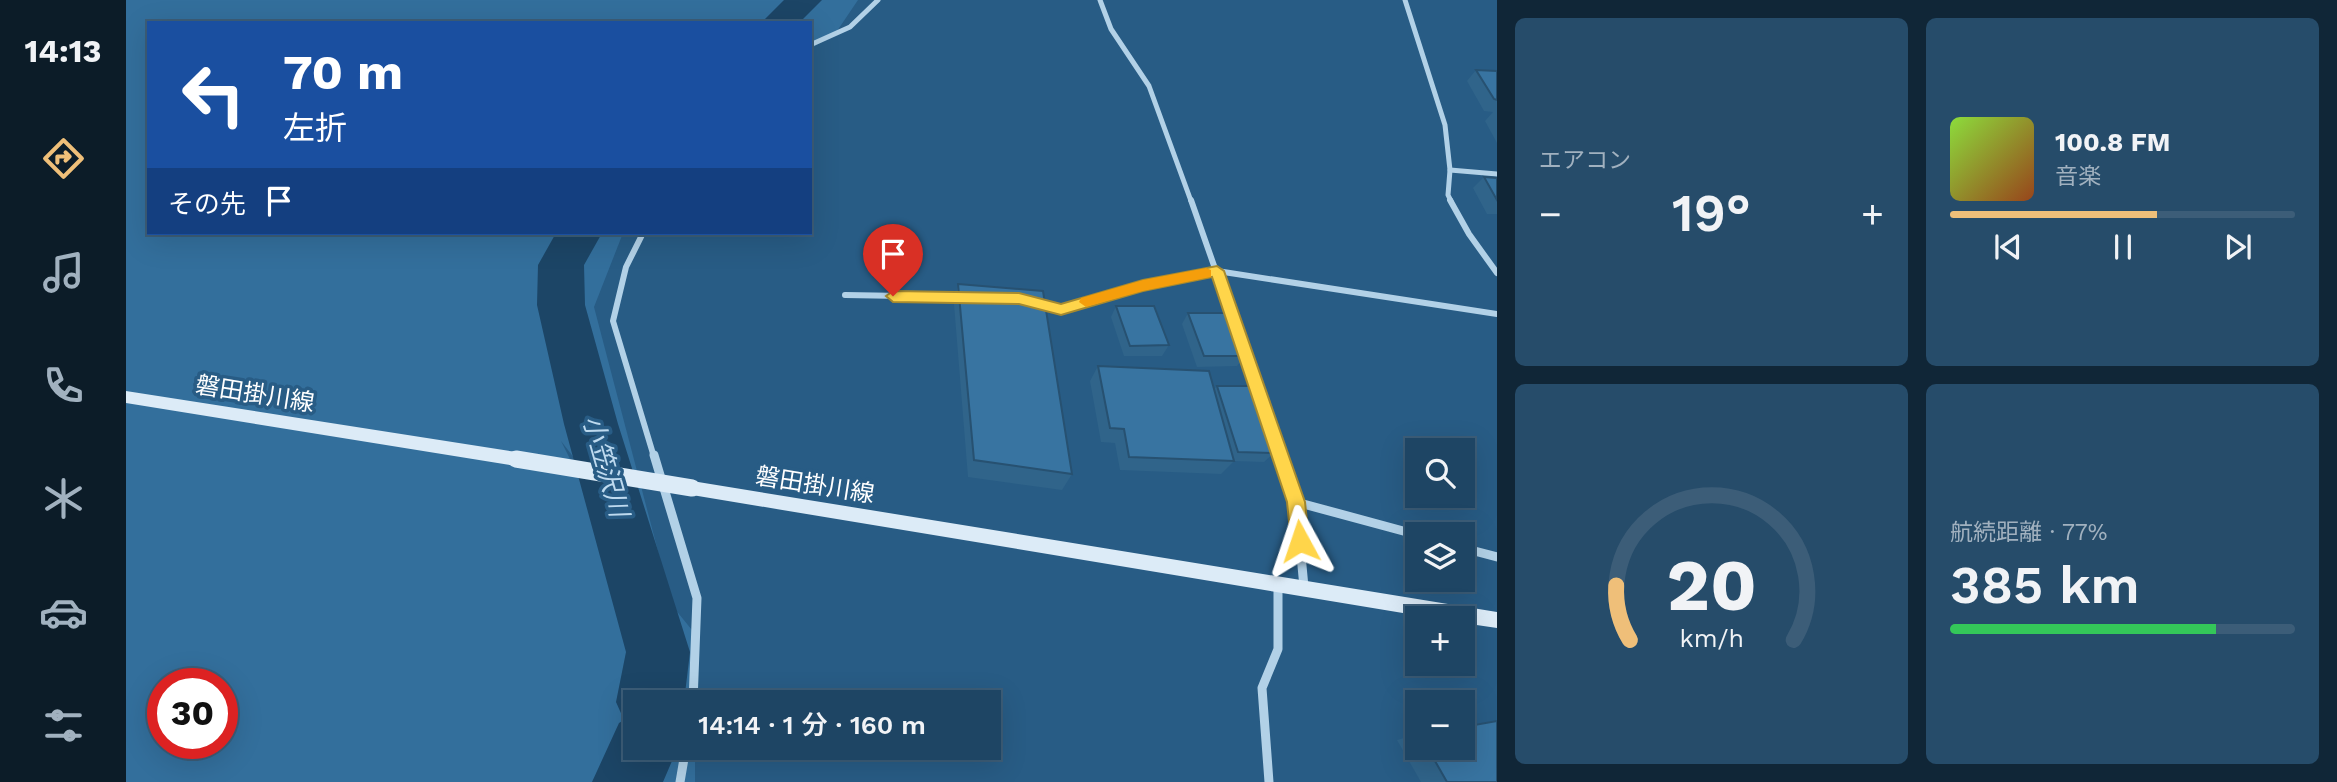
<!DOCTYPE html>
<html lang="ja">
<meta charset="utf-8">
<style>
body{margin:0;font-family:"Work Sans","Noto Sans JP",sans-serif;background:#264c6a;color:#f1f3f6;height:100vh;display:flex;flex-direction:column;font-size:26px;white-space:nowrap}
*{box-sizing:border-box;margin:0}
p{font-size:23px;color:#a1b1bf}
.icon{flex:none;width:38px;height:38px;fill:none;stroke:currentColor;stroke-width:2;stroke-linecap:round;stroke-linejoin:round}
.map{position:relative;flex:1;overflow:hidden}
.sheet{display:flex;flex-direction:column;gap:18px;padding:18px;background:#102637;width:840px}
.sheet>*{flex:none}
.banner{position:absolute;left:21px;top:21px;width:665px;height:214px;border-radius:0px;box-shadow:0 7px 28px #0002,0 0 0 2px #3c5d78;background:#1a4fa0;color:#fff;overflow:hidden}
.controls{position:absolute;left:1279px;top:438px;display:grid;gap:14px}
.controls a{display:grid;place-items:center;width:70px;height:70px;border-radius:0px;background:#1e4564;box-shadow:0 7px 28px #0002,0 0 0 2px #3c5d78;font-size:35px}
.speed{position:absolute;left:21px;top:668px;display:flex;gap:14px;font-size:35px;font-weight:700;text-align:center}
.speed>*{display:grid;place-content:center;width:91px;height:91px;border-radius:50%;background:#1e4564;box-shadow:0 7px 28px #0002,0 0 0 2px #3c5d78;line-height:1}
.speed .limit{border:10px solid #d22;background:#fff;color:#111}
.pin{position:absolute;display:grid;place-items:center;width:60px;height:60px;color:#fff;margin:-72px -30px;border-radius:50% 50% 50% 0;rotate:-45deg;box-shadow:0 0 7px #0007}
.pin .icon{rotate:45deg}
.me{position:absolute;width:77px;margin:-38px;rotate:355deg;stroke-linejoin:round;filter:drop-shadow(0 0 5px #0008)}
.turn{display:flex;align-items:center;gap:24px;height:147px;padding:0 21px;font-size:32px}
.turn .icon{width:91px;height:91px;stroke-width:2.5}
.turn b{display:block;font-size:49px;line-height:60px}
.then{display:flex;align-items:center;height:66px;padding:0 21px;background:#0003;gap:14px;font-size:26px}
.big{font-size:52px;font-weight:600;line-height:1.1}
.sheet .widget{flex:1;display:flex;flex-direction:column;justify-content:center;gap:10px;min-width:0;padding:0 24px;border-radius:10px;background:#264c6a}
.sheet .dial{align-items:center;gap:0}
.dial svg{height:182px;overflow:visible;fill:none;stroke:#3c5d78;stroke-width:7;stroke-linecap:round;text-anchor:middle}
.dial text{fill:#f1f3f6;stroke:none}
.song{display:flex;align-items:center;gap:21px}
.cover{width:84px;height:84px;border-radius:10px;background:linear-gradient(135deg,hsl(90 70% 55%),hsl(20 70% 35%))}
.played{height:7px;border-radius:4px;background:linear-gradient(90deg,#efbf79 60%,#3c5d78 60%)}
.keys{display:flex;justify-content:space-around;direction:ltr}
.heat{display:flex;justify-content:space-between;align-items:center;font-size:38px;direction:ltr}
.charge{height:10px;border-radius:5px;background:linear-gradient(90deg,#34c759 77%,#3c5d78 0)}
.sheet .tiles{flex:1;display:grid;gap:18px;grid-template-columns:repeat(2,1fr)}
.trip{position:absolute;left:497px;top:690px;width:378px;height:70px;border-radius:0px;background:#1e4564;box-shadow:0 7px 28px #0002,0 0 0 2px #3c5d78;font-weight:600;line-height:70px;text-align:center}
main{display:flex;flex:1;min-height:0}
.menu{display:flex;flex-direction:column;width:126px;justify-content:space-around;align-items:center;background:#0c1c28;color:#a1b1bf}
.menu .icon{width:49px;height:49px}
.menu .current{color:#efbf79}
.menu b{font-size:32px;color:#f1f3f6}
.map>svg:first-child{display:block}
.green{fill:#336f9c;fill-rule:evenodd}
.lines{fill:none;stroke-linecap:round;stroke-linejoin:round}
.river{fill:#1c4566;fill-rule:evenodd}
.street-far2{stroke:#b2d1e7;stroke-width:5}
.street-far1{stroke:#b2d1e7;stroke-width:6}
.street{stroke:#b2d1e7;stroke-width:9}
.secondary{fill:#dcebf7;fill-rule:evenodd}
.secondary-bridge{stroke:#dcebf7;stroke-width:17}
.wall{fill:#30648a}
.building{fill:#3874a1;stroke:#275171;stroke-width:2}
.route{fill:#ffd54a;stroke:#a68a30;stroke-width:2}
.slow{fill:#f59e0b}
.labels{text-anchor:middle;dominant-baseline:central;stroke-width:7;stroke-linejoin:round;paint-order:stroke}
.street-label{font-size:24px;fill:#fff;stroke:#285c85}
.water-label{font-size:26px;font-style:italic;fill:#bedaef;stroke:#285c85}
</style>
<main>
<nav class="menu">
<b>14:13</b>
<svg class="icon current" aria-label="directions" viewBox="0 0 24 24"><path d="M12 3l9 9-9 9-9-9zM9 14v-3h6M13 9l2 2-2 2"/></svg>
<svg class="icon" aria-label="music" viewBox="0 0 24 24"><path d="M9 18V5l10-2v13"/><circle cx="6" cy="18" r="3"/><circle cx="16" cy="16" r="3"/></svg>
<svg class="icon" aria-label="phone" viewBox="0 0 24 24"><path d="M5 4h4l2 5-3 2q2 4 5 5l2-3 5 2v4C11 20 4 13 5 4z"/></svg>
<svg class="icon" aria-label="climate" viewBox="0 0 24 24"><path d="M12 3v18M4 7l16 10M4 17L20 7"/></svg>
<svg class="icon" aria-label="car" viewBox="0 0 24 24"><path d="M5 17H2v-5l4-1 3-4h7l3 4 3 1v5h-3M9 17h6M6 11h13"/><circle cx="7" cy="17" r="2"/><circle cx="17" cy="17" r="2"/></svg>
<svg class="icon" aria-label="filters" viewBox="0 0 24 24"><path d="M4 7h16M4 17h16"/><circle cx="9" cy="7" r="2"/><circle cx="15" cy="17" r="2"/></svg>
</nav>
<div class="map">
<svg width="1371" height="782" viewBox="0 0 1371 782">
<rect width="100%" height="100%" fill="#285c85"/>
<path class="green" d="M0 0H732L709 34 684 49V23H23V233H497L468 307 538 574 435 441 471 513 570 635V702H509V747H569V782H0ZM37 684H96V744H37Z"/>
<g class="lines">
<g class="river">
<polygon points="658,0 696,0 673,23 635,23"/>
<polygon points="430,233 476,233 458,265 459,305 492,424 564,652 558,702 509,702 509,747 552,747 537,782 466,782 493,723 498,720 490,702 500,652 438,424 411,305 412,265"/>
</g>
<g class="street-far2">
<polyline points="974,0 985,29 1023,86 1065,201"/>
<polyline points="1279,0 1319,125 1324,170 1322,195 1325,201"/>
<polyline points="684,45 724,27 752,0"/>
<polyline points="1324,170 1371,174"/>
</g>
<g class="street-far1">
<polyline points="1065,200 1155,457"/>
<polyline points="1324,200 1343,234 1371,273"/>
<polyline points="517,233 500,267 487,321 528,457"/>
<polyline points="719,295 837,297"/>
<polyline points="912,303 935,309 1017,285 1091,271 1371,314"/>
</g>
<g class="street">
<polyline points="528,455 571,598 567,702"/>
<polyline points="1154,455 1170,502 1178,587"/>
<polyline points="1170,502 1292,535"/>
<polyline points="1337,548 1371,557"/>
<polyline points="554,782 560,747"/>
<polyline points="1143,782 1136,688 1152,649 1152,584"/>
</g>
<g class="secondary">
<polygon points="0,391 390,452 395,454 397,459 395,464 390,466 0,403"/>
<polygon points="566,481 1371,612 1371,628 1337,623 1337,618 1307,618 566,495 561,493 558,488 561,483"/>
</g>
<polyline class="secondary-bridge" points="390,459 566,488"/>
</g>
<g class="wall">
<polygon points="1350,70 1371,71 1371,143 1359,121 1367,112 1358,111 1341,81"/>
<polygon points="1358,177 1371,178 1371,214 1361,214 1347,188"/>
<polygon points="832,284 946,474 936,490 842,477 828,304"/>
<polygon points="990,306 1043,345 1036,356 998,356 985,317"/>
<polygon points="1062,313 1119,356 1111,366 1071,367 1056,324"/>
<polygon points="972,366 1088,389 1091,386 1148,453 1138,462 1108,461 1095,474 994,470 989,443 975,442 964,381"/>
<polygon points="1292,734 1292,747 1337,747 1371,782 1295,782 1271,740"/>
</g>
<g class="building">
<polygon points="1350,70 1371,71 1371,100 1368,99"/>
<polygon points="1358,177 1371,178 1371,200"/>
<polygon points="832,284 917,291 946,474 848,460"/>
<polygon points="990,306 1028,306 1043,345 1004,346"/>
<polygon points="1062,313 1101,313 1119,356 1078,356"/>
<polygon points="972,366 1083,371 1108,461 1003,457 998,429 984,428"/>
<polygon points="1091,386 1124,386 1148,453 1112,452"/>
<polygon points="1371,721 1371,782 1321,782 1301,747 1337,747 1337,727"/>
</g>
<polygon class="route" points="1091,266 1098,271 1179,502 1183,541 1180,547 1174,550 1167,547 1165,541 1161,502 1086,277 1017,291 935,315 893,304 767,302 760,296 767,291 893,293 935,304 1017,280"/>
<polygon class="slow" points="1080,268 1085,270 1085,277 1017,291 960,307 953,302 955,298 1017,280"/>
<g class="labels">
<g class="street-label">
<text transform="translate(129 394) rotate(9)">磐田掛川線</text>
<text transform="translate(689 485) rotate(9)">磐田掛川線</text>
</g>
<g class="water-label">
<text transform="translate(480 466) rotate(74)">小笠沢川</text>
</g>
</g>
</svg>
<div class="controls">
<a><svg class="icon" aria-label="search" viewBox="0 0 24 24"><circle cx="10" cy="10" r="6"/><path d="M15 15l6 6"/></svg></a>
<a><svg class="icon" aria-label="layers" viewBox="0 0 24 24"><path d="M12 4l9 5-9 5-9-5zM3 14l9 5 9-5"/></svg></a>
<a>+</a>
<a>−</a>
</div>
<div class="speed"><div class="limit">30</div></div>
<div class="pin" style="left:767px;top:296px;background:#d93025"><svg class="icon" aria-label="arrive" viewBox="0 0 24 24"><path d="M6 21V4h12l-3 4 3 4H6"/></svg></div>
<svg class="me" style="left:1174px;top:541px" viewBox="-20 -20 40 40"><path d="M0-17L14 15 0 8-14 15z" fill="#ffd54a" stroke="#fff" stroke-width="4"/></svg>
<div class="trip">14:14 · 1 分 · 160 m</div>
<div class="banner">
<div class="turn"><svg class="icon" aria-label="left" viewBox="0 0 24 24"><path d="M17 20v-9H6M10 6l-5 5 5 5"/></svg><div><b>70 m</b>左折</div></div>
<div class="then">その先<svg class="icon" aria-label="arrive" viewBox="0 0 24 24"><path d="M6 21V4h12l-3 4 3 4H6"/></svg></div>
</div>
</div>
<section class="sheet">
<div class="tiles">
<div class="widget"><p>エアコン</p>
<div class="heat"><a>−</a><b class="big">19°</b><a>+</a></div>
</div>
<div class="widget">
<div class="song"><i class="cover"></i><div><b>100.8 FM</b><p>音楽</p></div></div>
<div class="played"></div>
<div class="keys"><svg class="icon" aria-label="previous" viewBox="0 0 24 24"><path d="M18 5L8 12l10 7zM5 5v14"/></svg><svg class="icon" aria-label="pause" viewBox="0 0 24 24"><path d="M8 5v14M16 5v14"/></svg><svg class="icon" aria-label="next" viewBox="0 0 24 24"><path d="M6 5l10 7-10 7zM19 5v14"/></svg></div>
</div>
<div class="widget dial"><svg viewBox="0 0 100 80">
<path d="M14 69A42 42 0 1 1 86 69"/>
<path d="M14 69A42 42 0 0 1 8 45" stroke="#efbf79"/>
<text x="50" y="56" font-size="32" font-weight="700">20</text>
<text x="50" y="72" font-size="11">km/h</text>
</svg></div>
<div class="widget"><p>航続距離 · 77%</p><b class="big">385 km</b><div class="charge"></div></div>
</div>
</section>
</main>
